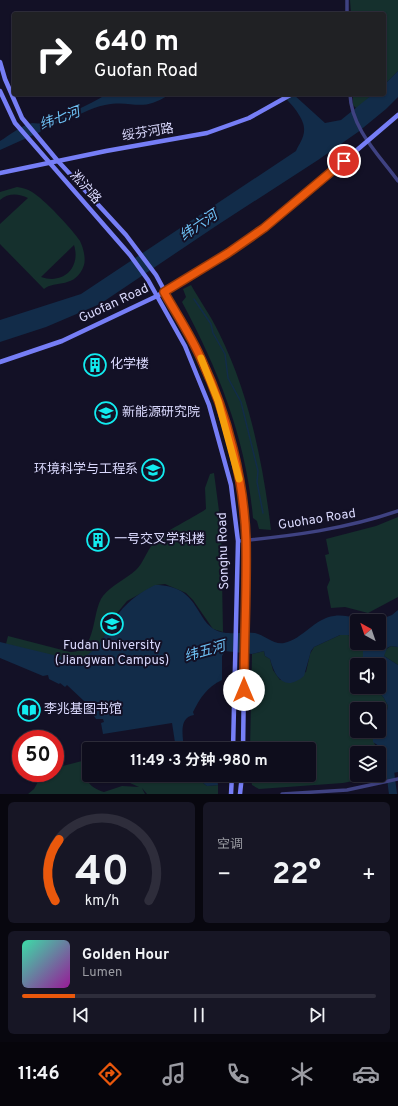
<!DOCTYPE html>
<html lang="zh">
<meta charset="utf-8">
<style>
body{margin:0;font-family:Overpass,"Noto Sans SC",sans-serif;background:#171625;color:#f1f3f6;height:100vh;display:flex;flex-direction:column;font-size:15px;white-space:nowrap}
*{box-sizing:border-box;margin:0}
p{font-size:13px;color:#9b9ca3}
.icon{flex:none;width:22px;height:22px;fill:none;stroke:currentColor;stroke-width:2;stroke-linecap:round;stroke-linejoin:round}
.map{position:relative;height:794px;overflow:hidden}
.side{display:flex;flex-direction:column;gap:8px;padding:8px;background:#08070f;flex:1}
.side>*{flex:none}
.hud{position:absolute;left:12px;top:12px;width:374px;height:84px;border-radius:4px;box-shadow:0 1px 3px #0004,0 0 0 1px #2e2d3b;background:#202124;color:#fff;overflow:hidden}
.needle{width:26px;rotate:320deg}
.buttons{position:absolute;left:350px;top:614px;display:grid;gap:8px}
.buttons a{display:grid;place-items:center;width:36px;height:36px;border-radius:4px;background:#0e0d1c;box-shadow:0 1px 3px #0004,0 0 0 1px #2e2d3b;font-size:20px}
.speed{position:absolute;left:12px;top:730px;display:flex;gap:8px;font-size:20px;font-weight:700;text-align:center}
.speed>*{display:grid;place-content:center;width:52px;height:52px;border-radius:50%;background:#0e0d1c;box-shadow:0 1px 3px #0004,0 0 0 1px #2e2d3b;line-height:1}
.speed .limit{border:6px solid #d22;background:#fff;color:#111}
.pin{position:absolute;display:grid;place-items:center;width:34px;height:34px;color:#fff;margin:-17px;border:2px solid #fff;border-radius:50%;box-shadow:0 1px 4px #0007}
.me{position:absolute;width:44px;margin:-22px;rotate:0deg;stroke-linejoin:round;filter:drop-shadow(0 0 3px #0008)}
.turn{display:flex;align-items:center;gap:14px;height:84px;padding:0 16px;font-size:18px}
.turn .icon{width:52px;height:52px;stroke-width:2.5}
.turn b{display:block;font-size:28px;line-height:34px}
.big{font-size:30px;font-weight:700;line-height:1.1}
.side .widget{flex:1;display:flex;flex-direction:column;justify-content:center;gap:6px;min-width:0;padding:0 14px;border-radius:6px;background:#171625}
.side .dial{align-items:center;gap:0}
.dial svg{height:104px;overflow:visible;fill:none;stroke:#2e2d3b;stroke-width:7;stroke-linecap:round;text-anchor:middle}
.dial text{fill:#f1f3f6;stroke:none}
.song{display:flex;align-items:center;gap:12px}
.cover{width:48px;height:48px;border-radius:6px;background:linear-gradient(135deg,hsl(160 70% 55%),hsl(300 70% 35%))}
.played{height:4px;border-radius:2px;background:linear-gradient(90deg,#ea580c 15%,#2e2d3b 15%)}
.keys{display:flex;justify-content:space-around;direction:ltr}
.heat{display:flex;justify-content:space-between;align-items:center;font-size:22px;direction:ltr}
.side .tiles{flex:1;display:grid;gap:8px;grid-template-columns:1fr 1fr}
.widget:last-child{grid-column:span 2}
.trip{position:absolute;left:82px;top:742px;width:234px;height:40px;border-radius:4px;background:#0e0d1c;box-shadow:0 1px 3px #0004,0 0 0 1px #2e2d3b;font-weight:700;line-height:40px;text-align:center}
.tab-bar{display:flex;height:64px;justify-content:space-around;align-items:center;background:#06050b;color:#9b9ca3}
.tab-bar .icon{width:28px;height:28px}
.tab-bar .selected{color:#ea580c}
.tab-bar b{font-size:18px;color:#f1f3f6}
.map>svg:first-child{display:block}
.green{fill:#15302d;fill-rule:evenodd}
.water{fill:#122c49}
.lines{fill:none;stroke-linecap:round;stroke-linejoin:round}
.stream{stroke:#122c49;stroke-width:1.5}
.river{stroke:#122c49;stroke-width:8}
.street{stroke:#3f4282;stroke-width:3.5}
.secondary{stroke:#767ef6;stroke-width:4.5}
.route-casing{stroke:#983908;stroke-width:10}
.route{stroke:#ea580c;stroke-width:7}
.slow{stroke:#f59e0b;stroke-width:7}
.labels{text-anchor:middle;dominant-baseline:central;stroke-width:4;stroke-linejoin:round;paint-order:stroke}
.street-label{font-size:13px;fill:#dad9fd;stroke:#131126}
.poi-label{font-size:13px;fill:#dad9fd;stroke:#131126;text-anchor:start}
.water-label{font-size:14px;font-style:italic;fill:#6ec2f6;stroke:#131126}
</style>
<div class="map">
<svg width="398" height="794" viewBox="0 0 398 794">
<rect width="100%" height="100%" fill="#131126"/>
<g class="green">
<polygon points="350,0 398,0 398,71 384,85 384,14 351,14"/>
<polygon points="353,94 373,94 357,109 353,105"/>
<path d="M17 187C23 188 27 189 32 192 43 198 73 230 80 241 83 247 86 258 84 265 76 289 55 280 44 289L0 244V224L28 198C18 193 8 193 0 200V192ZM74 245C81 267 64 285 41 277Z"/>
<path d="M191 285C200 301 211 316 219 333 249 393 263 463 271 530L259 529 257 521 253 518C246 439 219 371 182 302L186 297 183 289Z"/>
<path d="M214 473 221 526 223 632 213 629 193 600 186 593 165 584 156 585 127 601 117 613 103 639 92 652 84 657 74 660 58 657 6 644 8 636 70 652C98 653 91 611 103 596 112 585 126 579 136 570 144 562 146 552 153 544 163 531 192 519 206 509L205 488 210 474Z"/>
<polygon points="398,517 398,597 368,613 345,607 331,608 327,587 330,580 325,555 329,554 326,539 376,526"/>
<path d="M340 635H348L357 639V643H363V662L365 665H357V687H375L384 698 388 706 382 733 373 739 375 745 379 746 381 751 379 754 383 763V775L343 783 259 789 252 785 250 775H309V749H250L252 654 264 651 265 656 270 659 273 670 280 680 306 672 310 654 314 647ZM357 709H379V731H357ZM357 753H379V775H357Z"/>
<polygon points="391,646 398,647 398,665 384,656 385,650"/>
<path d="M82 761C86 779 86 786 104 792L122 786 139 787 121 779 123 775H193L207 786 218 785V794H147L142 788 145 794H28L34 789 43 773H55V768Z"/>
</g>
<g class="water">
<path d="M398 71V97L386 109 358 132 318 160 216 226 100 304 46 327 0 342V320L81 294 296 151C299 144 305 137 304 128 304 118 288 98 279 94H293L325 123 341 120 373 94H384V85Z"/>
<path d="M107 94H170C140 114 134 99 105 105 90 108 78 116 64 121 56 124 45 125 40 132L0 150V141C10 135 20 126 32 123 35 123 38 124 41 123 64 117 87 106 107 94Z"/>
<path d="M155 585C202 585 194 625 221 632 232 635 244 631 255 633 264 635 274 645 284 643 303 639 315 618 334 616 347 614 359 620 371 621H357V639L348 635H340L314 647 311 651 304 676C285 692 275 678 270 659L265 656 264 651 252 654 225 651 222 656V680C207 687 200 698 193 712L194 715C178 717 183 737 184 749H176L172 723 103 734 101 723 104 722 103 719H96L84 701 67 685 65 687 60 683 59 684 49 679 48 675 43 676 0 658V642L74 660C104 652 102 633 119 613 129 600 141 592 155 585Z"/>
<polygon points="398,610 398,647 391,646 387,648 384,656 398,665 398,772 383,775 383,763 379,754 381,750 379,746 373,742 373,739 382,733 388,706 384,698 375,687 379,687 379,665 365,665 363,662 363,643 379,643 379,621 376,621 392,615"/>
<polygon points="193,775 213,775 215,777 217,775 218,785 207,786"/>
</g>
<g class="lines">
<polyline class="stream" points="194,299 211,324 213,333 225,354 228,378 241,402 258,471 257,482 263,513"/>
<polyline class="river" points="389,763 393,794"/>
<g class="street">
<polyline points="347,0 347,14"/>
<path d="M350 94C351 128 379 155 398 181"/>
<path d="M238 541C292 536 346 529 398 511"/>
<polyline points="282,794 347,790 398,779"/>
</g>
<g class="secondary">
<polyline points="0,62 5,79 22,118 57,160 126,235 156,275 202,360 218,401 239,483 246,541 243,749"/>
<polyline points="0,91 15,123 130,255 148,280 185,346 209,405 231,485 238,541 233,749"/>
<polyline points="0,173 106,151 207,133 249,118 292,94"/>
<polyline points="0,362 62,341 157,296 228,253 296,202 398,115"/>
<polyline points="231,794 232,775"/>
<polyline points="240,794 242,775"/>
</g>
</g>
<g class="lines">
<g class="route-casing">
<path id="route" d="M244 690C244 640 247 590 246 540 244 480 228 416 202 361 192 337 177 315 164 292L228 253 264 228 344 161"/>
</g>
<use href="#route" class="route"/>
<polyline class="slow" points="201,358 218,401 239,479"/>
</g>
<defs>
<g id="building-ring" transform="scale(1.15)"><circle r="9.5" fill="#131126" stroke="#12ecf0" stroke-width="1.5"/><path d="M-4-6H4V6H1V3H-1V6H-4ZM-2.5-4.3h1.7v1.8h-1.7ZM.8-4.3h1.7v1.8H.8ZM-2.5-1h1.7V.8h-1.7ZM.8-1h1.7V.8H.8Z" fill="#12ecf0"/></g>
<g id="university-ring" transform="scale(1.15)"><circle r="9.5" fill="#131126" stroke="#12ecf0" stroke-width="1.5"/><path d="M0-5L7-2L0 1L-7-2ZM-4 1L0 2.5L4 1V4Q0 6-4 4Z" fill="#12ecf0"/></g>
<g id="library-ring" transform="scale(1.15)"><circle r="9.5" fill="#131126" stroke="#12ecf0" stroke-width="1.5"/><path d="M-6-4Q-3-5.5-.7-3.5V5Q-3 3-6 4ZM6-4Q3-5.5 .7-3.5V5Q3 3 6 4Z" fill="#12ecf0"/></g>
</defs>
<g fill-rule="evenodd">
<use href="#building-ring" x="95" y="365"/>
<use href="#university-ring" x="106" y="413"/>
<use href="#university-ring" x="153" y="470"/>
<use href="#building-ring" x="98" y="540"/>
<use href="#university-ring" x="112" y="624"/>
<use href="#library-ring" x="29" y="710"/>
</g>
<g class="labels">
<g class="street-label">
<text transform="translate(148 133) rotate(-9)">绥芬河路</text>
<text transform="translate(85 188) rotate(48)">淞沪路</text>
<text transform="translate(114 304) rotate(-25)">Guofan Road</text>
<text transform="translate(317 520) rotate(-9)">Guohao Road</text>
<text transform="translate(224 551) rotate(-92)">Songhu Road</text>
</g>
<g class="poi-label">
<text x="110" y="365">化学楼</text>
<text x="122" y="413">新能源研究院</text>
<text x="138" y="470" text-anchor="end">环境科学与工程系</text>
<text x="114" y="540">一号交叉学科楼</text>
<text x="112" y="646" text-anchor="middle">Fudan University<tspan x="112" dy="15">(Jiangwan Campus)</tspan></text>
<text x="44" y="710">李兆基图书馆</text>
</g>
<g class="water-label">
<text transform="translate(60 119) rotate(-20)">纬七河</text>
<text transform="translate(199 226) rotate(-34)">纬六河</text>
<text transform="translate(205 652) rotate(-16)">纬五河</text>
</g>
</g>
</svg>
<div class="buttons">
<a><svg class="needle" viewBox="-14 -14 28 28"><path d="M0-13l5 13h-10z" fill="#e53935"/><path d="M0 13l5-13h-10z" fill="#9b9ca3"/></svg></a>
<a><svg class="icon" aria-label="sound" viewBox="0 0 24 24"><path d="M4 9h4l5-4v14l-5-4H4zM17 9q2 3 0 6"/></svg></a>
<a><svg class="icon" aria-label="search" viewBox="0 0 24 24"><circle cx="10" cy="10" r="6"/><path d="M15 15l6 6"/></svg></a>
<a><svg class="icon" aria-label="layers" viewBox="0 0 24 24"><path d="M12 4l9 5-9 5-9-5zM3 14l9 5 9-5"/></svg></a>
</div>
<div class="speed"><div class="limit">50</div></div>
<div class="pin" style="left:344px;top:161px;background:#d93025"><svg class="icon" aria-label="arrive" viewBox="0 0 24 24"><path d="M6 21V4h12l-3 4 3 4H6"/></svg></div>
<svg class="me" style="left:244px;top:690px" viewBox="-20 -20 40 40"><circle r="19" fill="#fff"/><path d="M0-13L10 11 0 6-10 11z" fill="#ea580c"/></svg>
<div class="trip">11:49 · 3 分钟 · 980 m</div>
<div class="hud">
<div class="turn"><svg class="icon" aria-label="right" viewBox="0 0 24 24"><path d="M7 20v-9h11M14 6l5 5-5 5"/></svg><div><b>640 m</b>Guofan Road</div></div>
</div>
</div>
<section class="side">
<div class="tiles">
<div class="widget dial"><svg viewBox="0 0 100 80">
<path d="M14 69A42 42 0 1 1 86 69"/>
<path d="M14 69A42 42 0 0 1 17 22" stroke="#ea580c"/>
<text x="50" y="56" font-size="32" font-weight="700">40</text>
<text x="50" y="72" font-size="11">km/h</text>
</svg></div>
<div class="widget"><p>空调</p>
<div class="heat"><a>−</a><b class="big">22°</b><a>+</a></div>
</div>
<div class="widget">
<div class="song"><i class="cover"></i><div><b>Golden Hour</b><p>Lumen</p></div></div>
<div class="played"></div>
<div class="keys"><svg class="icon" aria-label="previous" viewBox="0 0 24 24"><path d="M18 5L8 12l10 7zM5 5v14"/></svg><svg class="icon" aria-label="pause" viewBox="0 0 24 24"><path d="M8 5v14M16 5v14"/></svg><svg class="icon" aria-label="next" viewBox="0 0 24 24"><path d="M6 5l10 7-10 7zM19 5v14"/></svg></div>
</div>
</div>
</section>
<nav class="tab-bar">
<b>11:46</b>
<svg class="icon selected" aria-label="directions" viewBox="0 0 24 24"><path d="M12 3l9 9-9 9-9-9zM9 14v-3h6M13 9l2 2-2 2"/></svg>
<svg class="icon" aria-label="music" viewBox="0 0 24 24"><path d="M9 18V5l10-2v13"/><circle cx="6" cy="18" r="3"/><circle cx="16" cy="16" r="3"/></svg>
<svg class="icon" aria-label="phone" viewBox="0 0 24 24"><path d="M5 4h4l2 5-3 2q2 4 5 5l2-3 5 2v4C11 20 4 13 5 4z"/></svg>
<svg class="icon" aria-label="climate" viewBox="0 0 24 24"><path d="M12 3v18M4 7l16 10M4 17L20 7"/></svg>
<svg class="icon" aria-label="car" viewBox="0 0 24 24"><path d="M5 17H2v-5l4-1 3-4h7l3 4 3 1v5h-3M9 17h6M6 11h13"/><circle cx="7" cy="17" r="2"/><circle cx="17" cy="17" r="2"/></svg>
</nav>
